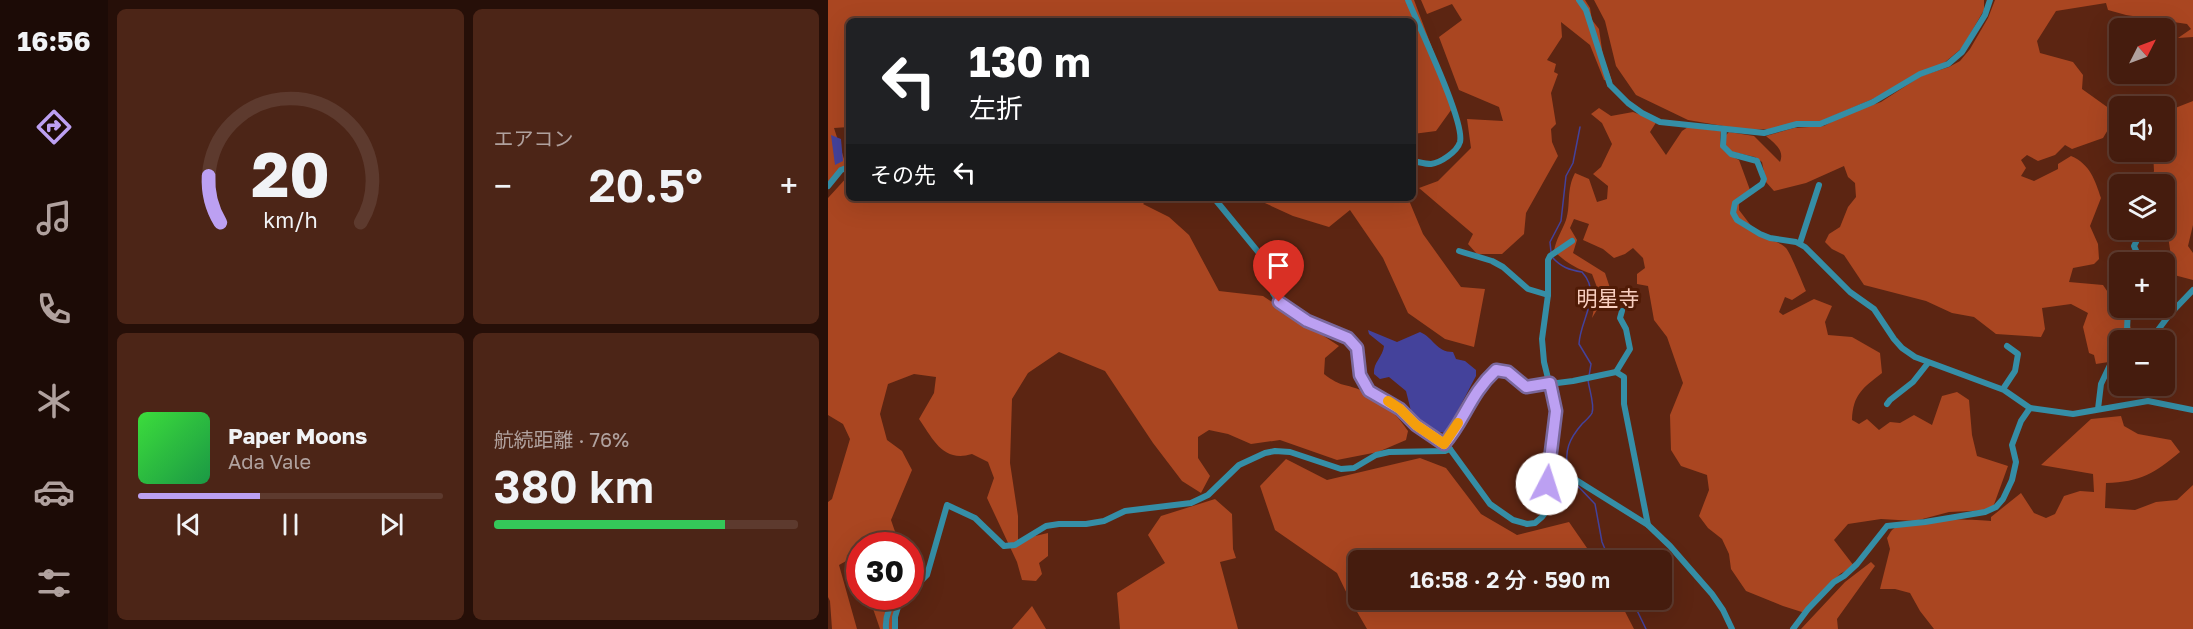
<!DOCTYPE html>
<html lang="ja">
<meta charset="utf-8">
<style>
body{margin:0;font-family:"Golos Text","Noto Sans JP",sans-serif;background:#4c2517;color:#f1f3f6;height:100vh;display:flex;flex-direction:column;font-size:22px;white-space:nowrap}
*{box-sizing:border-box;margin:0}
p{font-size:20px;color:#b0a19e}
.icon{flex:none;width:33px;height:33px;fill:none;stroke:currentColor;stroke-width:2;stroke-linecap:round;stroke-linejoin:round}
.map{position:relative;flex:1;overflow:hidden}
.panel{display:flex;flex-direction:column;gap:9px;padding:9px;background:#260f08;width:720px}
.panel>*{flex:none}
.guide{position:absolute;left:18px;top:18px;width:570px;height:183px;border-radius:9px;box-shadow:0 6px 24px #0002,0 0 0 2px #5d3a2e;background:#202124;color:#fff;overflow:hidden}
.needle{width:39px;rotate:48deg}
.controls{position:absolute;left:1281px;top:18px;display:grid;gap:12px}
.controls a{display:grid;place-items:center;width:66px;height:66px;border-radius:9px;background:#451c0e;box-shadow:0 6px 24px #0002,0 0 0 2px #5d3a2e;font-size:30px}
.speed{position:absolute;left:18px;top:532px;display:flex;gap:12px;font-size:30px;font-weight:700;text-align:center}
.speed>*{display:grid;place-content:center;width:78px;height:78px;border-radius:50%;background:#451c0e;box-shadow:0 6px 24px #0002,0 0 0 2px #5d3a2e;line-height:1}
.speed .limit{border:9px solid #d22;background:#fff;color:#111}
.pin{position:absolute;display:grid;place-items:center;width:51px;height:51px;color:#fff;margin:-62px -26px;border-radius:50% 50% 50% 0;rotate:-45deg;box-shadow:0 0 6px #0007}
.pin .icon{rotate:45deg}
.me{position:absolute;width:66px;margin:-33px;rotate:5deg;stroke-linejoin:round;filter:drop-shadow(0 0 4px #0008)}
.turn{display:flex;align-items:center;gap:21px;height:126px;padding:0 24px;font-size:27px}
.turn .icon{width:78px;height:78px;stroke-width:2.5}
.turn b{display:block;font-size:42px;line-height:51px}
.then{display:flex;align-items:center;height:57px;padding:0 24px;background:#0003;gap:12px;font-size:22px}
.big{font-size:45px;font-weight:600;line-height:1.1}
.panel .tile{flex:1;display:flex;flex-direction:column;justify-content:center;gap:9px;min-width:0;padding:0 21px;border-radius:9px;background:#4c2517}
.panel .dial{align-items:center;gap:0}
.dial svg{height:156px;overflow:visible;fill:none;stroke:#5d3a2e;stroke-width:7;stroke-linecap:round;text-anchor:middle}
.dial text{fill:#f1f3f6;stroke:none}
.song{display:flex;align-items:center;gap:18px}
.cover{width:72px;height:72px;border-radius:9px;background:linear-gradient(135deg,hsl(120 70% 55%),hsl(140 70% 35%))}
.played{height:6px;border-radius:3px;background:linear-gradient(90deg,#bca0f2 40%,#5d3a2e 40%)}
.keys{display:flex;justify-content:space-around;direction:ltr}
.heat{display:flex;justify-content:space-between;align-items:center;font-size:33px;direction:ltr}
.charge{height:9px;border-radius:4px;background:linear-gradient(90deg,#34c759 76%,#5d3a2e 0)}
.panel .tiles{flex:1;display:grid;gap:9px;grid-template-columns:repeat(2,1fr)}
.trip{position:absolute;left:520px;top:550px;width:324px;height:60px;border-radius:9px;background:#451c0e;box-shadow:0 6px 24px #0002,0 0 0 2px #5d3a2e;font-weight:600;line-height:60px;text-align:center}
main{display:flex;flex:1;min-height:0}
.tabs{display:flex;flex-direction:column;width:108px;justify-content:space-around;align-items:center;background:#1c0b06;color:#b0a19e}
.tabs .icon{width:42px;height:42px}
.tabs .current{color:#bca0f2}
.tabs b{font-size:27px;color:#f1f3f6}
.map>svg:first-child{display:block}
.forest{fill:#aa4621}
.water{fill:#44429b}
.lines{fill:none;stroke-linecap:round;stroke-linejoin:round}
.stream{stroke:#44429b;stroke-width:1.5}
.minor{stroke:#358ea6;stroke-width:6}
.route-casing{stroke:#7a689d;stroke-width:15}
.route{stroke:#bca0f2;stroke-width:10}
.slow{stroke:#f59e0b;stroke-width:10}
.labels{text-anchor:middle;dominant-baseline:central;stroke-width:6;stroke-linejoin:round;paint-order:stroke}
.quarter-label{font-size:21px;fill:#f8cebf;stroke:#501b06}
</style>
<main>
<nav class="tabs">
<b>16:56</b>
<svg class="icon current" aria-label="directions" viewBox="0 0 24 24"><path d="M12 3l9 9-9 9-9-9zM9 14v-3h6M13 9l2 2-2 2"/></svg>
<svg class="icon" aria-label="music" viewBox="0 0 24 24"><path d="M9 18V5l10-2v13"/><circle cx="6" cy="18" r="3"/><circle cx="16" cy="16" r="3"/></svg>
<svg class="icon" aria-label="phone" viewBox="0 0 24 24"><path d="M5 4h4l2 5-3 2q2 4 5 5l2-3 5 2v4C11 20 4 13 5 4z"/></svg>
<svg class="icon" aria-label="climate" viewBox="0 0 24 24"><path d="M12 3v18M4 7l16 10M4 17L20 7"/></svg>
<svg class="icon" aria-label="car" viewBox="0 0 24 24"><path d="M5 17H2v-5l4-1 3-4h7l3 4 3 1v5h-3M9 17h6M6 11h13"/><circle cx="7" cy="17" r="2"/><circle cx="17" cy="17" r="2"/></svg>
<svg class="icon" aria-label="filters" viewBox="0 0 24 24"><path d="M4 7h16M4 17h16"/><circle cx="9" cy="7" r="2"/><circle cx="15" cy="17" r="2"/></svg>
</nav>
<section class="panel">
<div class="tiles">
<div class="tile dial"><svg viewBox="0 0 100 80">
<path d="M14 69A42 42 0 1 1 86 69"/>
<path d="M14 69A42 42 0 0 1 8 45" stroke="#bca0f2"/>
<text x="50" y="56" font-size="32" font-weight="700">20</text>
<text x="50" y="72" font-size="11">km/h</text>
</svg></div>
<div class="tile"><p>エアコン</p>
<div class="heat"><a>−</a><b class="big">20.5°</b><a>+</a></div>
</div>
<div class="tile">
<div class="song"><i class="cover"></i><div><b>Paper Moons</b><p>Ada Vale</p></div></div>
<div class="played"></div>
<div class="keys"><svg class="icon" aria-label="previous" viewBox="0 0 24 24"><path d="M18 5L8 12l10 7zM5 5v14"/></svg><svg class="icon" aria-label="pause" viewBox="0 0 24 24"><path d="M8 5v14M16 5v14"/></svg><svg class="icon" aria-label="next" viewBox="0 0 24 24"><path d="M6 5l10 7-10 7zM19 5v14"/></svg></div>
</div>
<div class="tile"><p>航続距離 · 76%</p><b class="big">380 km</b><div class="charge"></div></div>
</div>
</section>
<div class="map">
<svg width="1365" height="629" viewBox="0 0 1365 629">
<rect width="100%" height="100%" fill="#5c2512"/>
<g class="forest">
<polygon points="0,0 586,0 626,106 608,131 585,134 585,21 21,21 21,127 6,128 18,165 0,185"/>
<polygon points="593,0 757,0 762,8 764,20 771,29 775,56 784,81 776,80 762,45 733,22 734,37 719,60 728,64 726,72 730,74 723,93 728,124 723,129 724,142 730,156 698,213 696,234 674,254 649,254 640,244 645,234 591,188 610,181 643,148 639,119 675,121 671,107 631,90 611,37 634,20 624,4 599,14"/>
<polygon points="766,0 1156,0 1156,10 1134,48 1116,63 1047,98 991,122 941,129 919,130 860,120 808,95 788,66 777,21"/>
<path d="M1167 0H1365V37L1350 38 1363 29 1359 24 1298 15 1280 10 1278 3 1228 11 1209 41 1212 53 1245 62 1255 75 1254 89 1282 109 1284 123 1275 138 1244 149 1237 145 1227 155 1210 161 1199 155 1193 160 1198 168 1193 176 1206 181 1230 169V164L1243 156C1262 164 1267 180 1273 198L1262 226 1270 244 1271 259 1266 264 1245 268 1241 282 1275 285 1292 310 1299 315 1303 329 1288 340 1289 346 1287 361 1268 364 1266 355 1261 353 1255 327 1260 313 1243 304 1214 308 1217 329 1213 337 1168 334 1146 317 1124 313 1098 301 1036 285 1016 255 1004 249 997 242 1001 234 1012 227 1020 207 1028 197 1027 183 1020 177 1016 166 978 183 946 191 938 182 934 162 927 157 901 151 898 146V135L901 132 926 136 952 162C957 150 946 143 938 136L966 128 996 126 1014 116 1053 102 1093 76 1121 67 1132 61 1142 49 1160 18Z"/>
<polygon points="1365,101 1365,225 1360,246 1365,253 1365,280 1346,275 1337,217 1336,184 1321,184 1326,171 1325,152 1336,152 1337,112"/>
<path d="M771 108 783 116 805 112 829 121 822 132 838 155 854 131 860 127 893 131C890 150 896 152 911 160L922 190 911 199V210C918 219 927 232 937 238 945 242 951 241 958 248 962 252 975 284 978 291L964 300 957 297 951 312 955 315 986 299 1004 306 997 322 1000 335 1024 337 1052 353 1054 373C1035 388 1025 394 1024 420L1031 424 1039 419 1051 430 1062 422 1072 423 1086 415 1104 425 1114 396 1129 392 1141 400 1144 435 1149 456 1180 466 1164 510 1121 512 1087 521 1053 519 1020 524 1006 540 1026 566 1012 574 977 613 955 606 918 591 903 569 901 554 894 539 880 528 871 516 881 490 879 475 853 466 843 450 842 415 855 383 839 337 826 320 820 286 809 284V274L817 268 815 258 805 248 797 254 786 258 775 249 755 240 761 224 746 219 742 228 749 240 745 253 777 273 782 288 764 318 770 290 764 274C749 269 737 262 726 251 728 239 734 231 738 220 743 205 738 190 747 173L761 179 769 202 779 199 780 186 765 174 773 167 784 144 774 123 763 114Z"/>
<path d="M21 175V198H321L315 204 341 217 361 235 391 291 435 296 511 346 497 358 496 374C514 388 517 383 535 391 554 398 569 415 580 431L578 440 550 452 509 460 452 440 423 444 400 434 381 430 370 437V458L382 476 373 493 354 481 325 443 277 371 231 352 200 373 184 399 182 463 190 516V540L220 533V556L211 563 214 574 208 581 194 580 189 562 159 498 166 478 160 462 144 454C115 463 105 439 91 419L106 393 108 377 86 374 60 384 52 414 59 440 74 451 84 470 63 520 72 546H32L31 568 27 556 11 565 29 629H4L2 601 0 597V502L4 499 22 439 15 424 0 415V198Z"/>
<polygon points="426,198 580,198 595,234 633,287 657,289 646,347 617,339 580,313 555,258 522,210 501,227 465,216"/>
<path d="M1293 416 1296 426 1310 434 1343 440 1352 452C1327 473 1313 482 1278 483L1277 508 1307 510 1328 502 1349 500 1365 485V629H1106L1092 611 1082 593 1067 589H1052L1062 549 1059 538C1061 535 1062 532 1064 530 1078 517 1144 519 1163 521V517L1193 493 1206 513 1218 518 1227 514 1236 496 1252 491 1266 492 1265 474 1213 465 1263 419Z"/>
<polygon points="592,458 618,468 653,514 689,535 741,522 768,561 531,561 531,600 791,600 806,629 539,629 521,598 509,573 447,530 432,486 458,459 499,480"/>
<polygon points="387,499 404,514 405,549 408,558 392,562 410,629 292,629 289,593 337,563 320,535 333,516"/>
<polygon points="1043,562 1047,566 1009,619 1010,629 973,629 1017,582"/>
<polygon points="41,597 70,597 64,629 52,629"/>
<polygon points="204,606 218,629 184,629"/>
</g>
<g class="water">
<polygon points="3,135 13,139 15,161 7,165"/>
<path d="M540 330 569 342 592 332C606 338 608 352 625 352L628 359 637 361 648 370V376L618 433 605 431 584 415 578 391 561 377 552 379 546 374C545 362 555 357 556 346L541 334Z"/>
</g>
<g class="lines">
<g class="stream">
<polyline points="723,252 722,242 733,221 738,176 745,163 752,127"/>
<path d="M724 257C733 267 741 270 754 272 775 295 752 319 751 344L763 364 761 376"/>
<path d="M740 471C736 451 741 439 754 424 757 421 762 417 764 413 767 405 761 389 760 380"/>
<polyline points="745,481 767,504 774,542 782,561"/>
<polyline points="804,600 818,629"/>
</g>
<g class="minor">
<path d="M580 0C590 25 637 121 632 142 629 152 612 163 603 164 597 164 591 162 585 161"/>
<polyline points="751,0 758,10 782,85 800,103 814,113 832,122 936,133 969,124 992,124 1045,102 1092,74 1120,64 1134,52 1157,15 1162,0"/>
<polyline points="896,129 895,146 903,154 929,161 936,179 934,184 907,203 905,213 909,220 932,234 942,238 968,242 977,247 1022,292 1046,309 1066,339 1074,348 1087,357 1176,390 1202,408 1245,414 1320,401 1365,410"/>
<polyline points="0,186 13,170 21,167"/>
<polyline points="386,198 440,264 443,273 445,293 451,302 479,321 520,338 529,348 532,375 541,391 572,409 588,425 622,449 662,504 685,520 699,524 707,523 714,517 720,509 723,500 719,475 728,411 716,362 714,339 720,295 720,260 722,256 744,241"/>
<polyline points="1308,242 1306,246 1313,262"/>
<polyline points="972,243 991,185"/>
<polyline points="631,251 664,261 675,267 700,289 720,295"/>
<polyline points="1299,330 1318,340"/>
<polyline points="1294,340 1299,330 1300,308"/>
<polyline points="1318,340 1327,334 1342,314 1365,290"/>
<polyline points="788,372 802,349 798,329 792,318 794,311"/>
<polyline points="1175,389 1187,371 1190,354 1179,346"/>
<polyline points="1059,404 1062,400 1085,382 1100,363"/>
<polyline points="1270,409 1273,384 1292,344"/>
<path d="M616 444C636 420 643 392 668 370L680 372 698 387 745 381 788 372 796 377V404L820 525"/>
<polyline points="721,463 820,525 842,546 884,594 895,610 904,629"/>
<polyline points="82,587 93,581 99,575 119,505 147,518 176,546 187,545 218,526 231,524 258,524 276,521 297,511 363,503 380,495 411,465 437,453 447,451 462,452 513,469 526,468 548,455 561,452 617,451 622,449"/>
<path d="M58 629C57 617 61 604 72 597"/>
<polyline points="67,629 67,617 73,597"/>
<polyline points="965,629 980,609 1006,582 1016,576 1029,564 1059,526 1097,522 1157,512 1168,507 1175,499 1184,480 1188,462 1184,445 1193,421 1202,408"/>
</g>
</g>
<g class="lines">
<g class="route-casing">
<path id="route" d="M451 302 479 321 520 338 529 348 532 375 541 391 572 409 588 425 616 444C637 420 642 394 668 370L680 372 698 387 722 383 728 411 719 484"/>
</g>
<use href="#route" class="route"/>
<polyline class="slow" points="560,401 572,409 588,425 616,444 630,423"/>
</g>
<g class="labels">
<g class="quarter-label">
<text x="780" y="298">明星寺</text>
</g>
</g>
</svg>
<div class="controls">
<a><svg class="needle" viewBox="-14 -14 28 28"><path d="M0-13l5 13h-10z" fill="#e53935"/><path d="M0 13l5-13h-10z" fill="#b0a19e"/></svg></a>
<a><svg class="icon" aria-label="sound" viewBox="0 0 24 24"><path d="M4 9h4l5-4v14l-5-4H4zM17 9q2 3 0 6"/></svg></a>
<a><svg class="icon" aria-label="layers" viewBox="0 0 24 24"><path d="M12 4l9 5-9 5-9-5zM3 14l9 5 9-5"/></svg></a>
<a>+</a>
<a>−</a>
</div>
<div class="speed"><div class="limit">30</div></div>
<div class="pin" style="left:451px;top:302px;background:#d93025"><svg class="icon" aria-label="arrive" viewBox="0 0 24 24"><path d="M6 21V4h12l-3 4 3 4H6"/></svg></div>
<svg class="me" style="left:719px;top:484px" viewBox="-20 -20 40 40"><circle r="19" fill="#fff"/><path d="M0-13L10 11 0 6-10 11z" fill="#bca0f2"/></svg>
<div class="trip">16:58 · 2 分 · 590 m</div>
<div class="guide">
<div class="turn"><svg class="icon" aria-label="left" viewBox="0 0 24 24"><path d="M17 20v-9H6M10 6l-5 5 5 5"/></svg><div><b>130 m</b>左折</div></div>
<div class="then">その先<svg class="icon" aria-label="left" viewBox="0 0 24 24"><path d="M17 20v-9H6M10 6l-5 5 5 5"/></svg></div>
</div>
</div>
</main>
